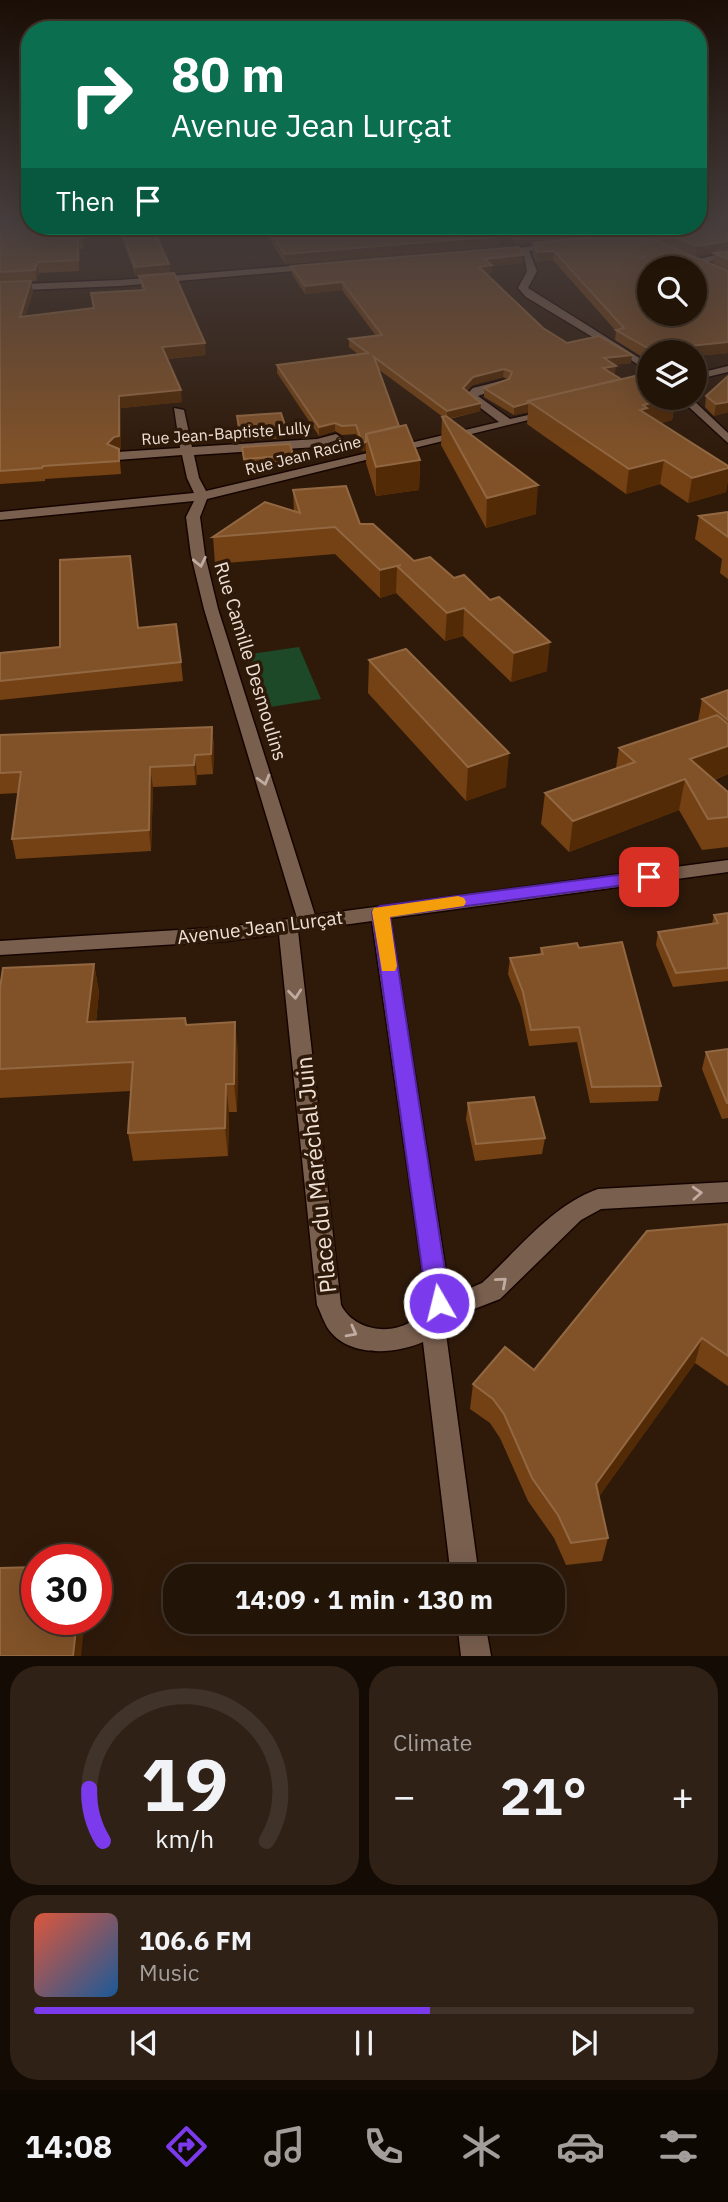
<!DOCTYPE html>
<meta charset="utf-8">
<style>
body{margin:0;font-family:"IBM Plex Sans",sans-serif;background:#2f2116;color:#f1f3f6;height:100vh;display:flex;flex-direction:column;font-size:26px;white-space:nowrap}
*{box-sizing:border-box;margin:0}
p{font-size:23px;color:#a39e9c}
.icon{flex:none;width:38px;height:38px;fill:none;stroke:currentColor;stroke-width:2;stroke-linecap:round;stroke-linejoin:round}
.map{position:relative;height:1656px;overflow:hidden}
.side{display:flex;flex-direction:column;gap:10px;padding:10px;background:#130b04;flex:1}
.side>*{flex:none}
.hud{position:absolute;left:21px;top:21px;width:686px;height:214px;border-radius:28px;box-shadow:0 7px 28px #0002,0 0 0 2px #403329;background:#0b6e4f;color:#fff;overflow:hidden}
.tools{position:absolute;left:637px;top:256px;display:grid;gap:14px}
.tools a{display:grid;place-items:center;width:70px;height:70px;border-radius:50%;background:#231408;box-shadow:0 7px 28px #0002,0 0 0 2px #403329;font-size:35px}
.speed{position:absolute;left:21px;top:1544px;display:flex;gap:14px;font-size:35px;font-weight:700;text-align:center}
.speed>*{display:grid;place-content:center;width:91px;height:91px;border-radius:50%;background:#231408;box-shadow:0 7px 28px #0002,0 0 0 2px #403329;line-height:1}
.speed .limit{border:10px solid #d22;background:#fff;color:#111}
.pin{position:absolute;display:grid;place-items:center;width:60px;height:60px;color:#fff;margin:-30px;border-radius:14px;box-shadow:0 4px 10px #0006}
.me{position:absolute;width:77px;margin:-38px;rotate:352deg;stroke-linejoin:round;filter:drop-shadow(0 0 5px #0008)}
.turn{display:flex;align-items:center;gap:24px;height:147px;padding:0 35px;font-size:32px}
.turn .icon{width:91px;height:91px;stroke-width:2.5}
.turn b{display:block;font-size:49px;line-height:60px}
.then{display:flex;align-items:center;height:66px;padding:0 35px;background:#0003;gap:14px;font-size:26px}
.big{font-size:52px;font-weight:700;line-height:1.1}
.side .card{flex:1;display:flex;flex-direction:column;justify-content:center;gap:10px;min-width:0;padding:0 24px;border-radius:28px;background:#2f2116}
.side .dial{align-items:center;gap:0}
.dial svg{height:182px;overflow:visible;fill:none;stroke:#403329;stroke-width:7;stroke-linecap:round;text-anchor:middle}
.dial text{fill:#f1f3f6;stroke:none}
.song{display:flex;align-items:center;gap:21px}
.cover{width:84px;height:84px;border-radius:10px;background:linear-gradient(135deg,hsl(10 70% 55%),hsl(210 70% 35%))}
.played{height:7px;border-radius:4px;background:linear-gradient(90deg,#7c3aed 60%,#403329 60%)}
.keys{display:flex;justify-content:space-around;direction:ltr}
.heat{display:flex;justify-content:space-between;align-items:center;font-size:38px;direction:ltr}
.side .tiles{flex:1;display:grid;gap:10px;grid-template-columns:1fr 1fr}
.card:last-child{grid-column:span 2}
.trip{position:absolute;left:163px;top:1564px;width:402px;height:70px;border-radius:28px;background:#231408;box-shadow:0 7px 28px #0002,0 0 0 2px #403329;font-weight:700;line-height:70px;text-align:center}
.dock{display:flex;height:112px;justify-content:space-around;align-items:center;background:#0e0803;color:#a39e9c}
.dock .icon{width:49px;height:49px}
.dock .on{color:#7c3aed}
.dock b{font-size:32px;color:#f1f3f6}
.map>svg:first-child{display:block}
.green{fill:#1d4928}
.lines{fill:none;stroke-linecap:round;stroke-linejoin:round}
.minor-casing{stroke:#160400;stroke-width:3}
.minor{fill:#795f4e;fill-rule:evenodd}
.wall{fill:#734113}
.shaded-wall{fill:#522a06}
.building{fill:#815228;stroke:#926843;stroke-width:2;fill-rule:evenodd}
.oneway{stroke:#c0aca0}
.route{fill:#7c3aed;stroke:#51269a;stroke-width:2}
.slow{fill:#f59e0b}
.labels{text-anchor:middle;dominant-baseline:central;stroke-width:7;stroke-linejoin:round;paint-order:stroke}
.far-street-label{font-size:16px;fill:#efe0d6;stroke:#2f1a0a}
.street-label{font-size:19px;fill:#efe0d6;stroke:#2f1a0a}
.near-street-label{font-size:23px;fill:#efe0d6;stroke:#2f1a0a}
</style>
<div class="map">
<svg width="728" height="1656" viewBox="0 0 728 1656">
<rect width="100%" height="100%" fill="#2f1a0a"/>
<polygon class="green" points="299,647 321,699 264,708 244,655"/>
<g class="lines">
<g class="minor-casing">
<g id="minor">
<polygon points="608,226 619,226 652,242 644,244"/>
<polygon points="554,243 557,244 557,248 529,251 537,271 528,288 649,364 649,371 526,297 518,288 527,271 524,256 519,252 498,255 493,252"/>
<polygon points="728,252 728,258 692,265 687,262"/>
<polygon points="314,264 319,267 317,269 120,286 0,291 0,285 120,280"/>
<polygon points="728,366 728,372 695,380 695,374"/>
<path d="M504 380 510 383 508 385 478 396 510 419 551 410 557 413 207 499 200 517 205 555 218 609 315 915 728 860V872L390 918 449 1291 468 1289 482 1283C517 1251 552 1205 598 1189L728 1182V1202L601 1209 581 1220 500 1299 469 1311 447 1313 444 1319 479 1577H451L423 1342C396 1354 350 1358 329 1330 324 1323 321 1313 317 1305L279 934 227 941 0 955V941L227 927 297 918 204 609 191 555 186 517 194 501 0 520V512L194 493 187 478 182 455 117 460 111 456 117 452 180 448 174 408 184 410 192 447 317 439 336 434 342 438 317 447 194 455 199 478 206 491 499 422 465 396 473 388ZM372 921 427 1303C412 1338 357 1337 341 1305L298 931Z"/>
<polygon points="678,397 690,397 728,433 728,443"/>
<polygon points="457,1622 485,1622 491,1656 461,1656"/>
</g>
</g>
<use href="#minor" class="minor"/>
</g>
<g class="wall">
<polygon points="0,224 87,226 83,249 80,249 79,271 39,273 36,281 31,281 33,292 25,316 93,308 91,293 142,290 139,276 136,276 117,226 152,226 169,264 170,273 206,355 167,359 182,402 121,408 121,449 119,449 121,474 45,479 45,481 0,484"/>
<polygon points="728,224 695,256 625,226 698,226"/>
<polygon points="261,226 487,226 499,246 285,264"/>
<polygon points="492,226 618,226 617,233 518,244"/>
<polygon points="533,243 728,271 728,353 695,356 695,352 649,352 649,361 615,340 616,331 553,260 536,262 533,253"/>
<polygon points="728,251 728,270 713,263 714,253"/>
<polygon points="523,263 492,266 491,273 486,274 543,328 567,343 631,363 614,365 615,374 613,374 621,379 676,397 672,420 661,423 728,466 728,480 726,492 688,503 660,484 626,494 527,424 528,412 514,415 484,397 484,388 508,379 503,377 472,385 467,391 481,403 480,411 450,419 536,514 486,528 441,445 442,417 443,417 378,369 399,426 420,460 419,490 376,496 366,463 366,451 362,451 356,434 342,435 335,431 319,436 277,373 277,365 358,354 349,347 349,339 376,336 342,290 305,294 292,274 291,266"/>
<polygon points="728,376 728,412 714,416 705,407 706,396"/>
<polygon points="237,416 287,431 287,438 240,441"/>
<polygon points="242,447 293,455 294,462 244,466"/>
<polygon points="293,490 360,524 414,561 547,671 511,682 463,636 445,641 396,593 380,598 335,554 215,564 213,537 294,511"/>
<polygon points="728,512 728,579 720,573 722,559 695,539 699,516"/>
<polygon points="138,628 181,662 183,681 0,700 0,653 60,647"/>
<polygon points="369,660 506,787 466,801 368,693"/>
<polygon points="728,690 728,774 714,780 728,792 728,847 702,850 679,810 569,852 541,824 545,793 616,768 619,748 698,721 702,699"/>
<polygon points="212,727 214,747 213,774 197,775 196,785 153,787 151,851 16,859 12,839 18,793 0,794 0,735"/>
<polygon points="728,913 728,981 673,987 656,945 658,932 712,924 714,915"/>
<polygon points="541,948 579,948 661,1086 658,1101 590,1103 577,1042 529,1046 521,1007 508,974 510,958 540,954"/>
<polygon points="94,964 99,992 96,1022 185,1018 186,1025 238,1051 237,1112 229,1112 228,1156 133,1161 128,1133 131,1091 0,1098 0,988"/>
<polygon points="728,1049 728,1118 722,1119 702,1069 706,1052"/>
<polygon points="468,1103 545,1138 542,1154 475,1161 466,1119"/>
<polygon points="728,1224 728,1386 695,1363 599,1496 608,1538 602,1561 566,1565 554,1538 528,1501 500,1438 490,1423 470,1409 473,1384 534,1370"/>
</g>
<g class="shaded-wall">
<polygon points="84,226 87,226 83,249 82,238"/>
<polygon points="600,226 618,226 617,233 518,244 518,235"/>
<polygon points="500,236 499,246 285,264 285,254"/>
<polygon points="78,238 80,249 79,271 78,260"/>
<polygon points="728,241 728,250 695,256 697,246"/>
<polygon points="554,251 553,260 536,262 537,252"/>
<polygon points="523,255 523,263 492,266 491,273 478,274 479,267 485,259"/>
<polygon points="37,262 39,273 36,281 35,270"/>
<polygon points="169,264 170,273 136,276 135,267"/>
<polygon points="31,281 33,292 22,328 20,317"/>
<polygon points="342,282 342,290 305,294 305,286"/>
<polygon points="728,342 728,353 695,356 695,352 651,352 651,350"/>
<polygon points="205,343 206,355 163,359 162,347"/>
<polygon points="632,355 631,363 603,366 604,358"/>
<polygon points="616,366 615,374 602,377 603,368"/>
<polygon points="504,369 503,377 472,385 462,396 463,388 473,377"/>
<polygon points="181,390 182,402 121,408 121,449 116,450 107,444 119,396"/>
<polygon points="676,397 672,420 644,427 640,410 643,405"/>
<polygon points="728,402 728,412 714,416 716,404"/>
<polygon points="481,403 480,411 447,419 447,411"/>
<polygon points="528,403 528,412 514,415 514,407"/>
<polygon points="335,423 335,431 319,436 319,427"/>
<polygon points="366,442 366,451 362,451 362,443"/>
<polygon points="420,460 419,490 376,496 376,467"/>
<polygon points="664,460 660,484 626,494 629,469"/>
<polygon points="728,468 728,480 726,492 688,503 692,478"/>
<polygon points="538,485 536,514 486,528 487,498"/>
<polygon points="397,566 396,593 380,598 380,570"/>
<polygon points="464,608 463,636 445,641 447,613"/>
<polygon points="550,642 547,671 511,682 514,653"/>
<polygon points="212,727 214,747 213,774 211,754"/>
<polygon points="728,742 728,774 691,788 690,759"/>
<polygon points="509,753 506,787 466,801 468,767"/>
<polygon points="195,755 197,775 196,785 194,765"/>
<polygon points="150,767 153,787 151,851 149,830"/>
<polygon points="685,779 679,810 569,852 573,821"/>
<polygon points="94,964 99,992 93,1051 87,1022"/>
<polygon points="235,1022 238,1051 237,1112 234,1084"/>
<polygon points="226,1084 229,1112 228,1156 225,1128"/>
<polygon points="702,1338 695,1363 591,1508 596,1484"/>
<polygon points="77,1619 85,1619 81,1656 73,1656"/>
</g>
<g class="building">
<polygon points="0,224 30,224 30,226 84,226 82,238 78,238 78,260 37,262 35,270 0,272"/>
<polygon points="698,224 728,224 728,241 697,246 648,226 698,226"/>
<polygon points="120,226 152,226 169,264 135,267"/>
<polygon points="266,226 487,226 500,236 285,254"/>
<polygon points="506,226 600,226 518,235"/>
<path d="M636 232 728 271V342L651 350 616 330 624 328 554 251 537 252 533 243ZM649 268H695V313H649Z"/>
<polygon points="519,247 523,255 485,259 492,265 479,267 543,328 567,343 599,336 632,355 604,358 616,366 603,368 621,379 528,401 528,403 514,407 484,388 509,379 512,372 504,369 473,377 463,388 481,403 447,411 374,357 399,426 366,434 366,442 362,443 356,425 342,426 335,423 319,427 277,365 368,353 349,339 382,335 342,282 305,286 291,266"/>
<polygon points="728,251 728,259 714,253"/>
<polygon points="174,273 205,343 162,347 181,390 119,396 119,436 114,437 107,444 119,449 119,461 43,466 42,468 0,471 0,282 31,281 20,317 94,308 91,293 145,290 139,276"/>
<polygon points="639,375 649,381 649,397 675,397 643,405 647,408 640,410 728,466 728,468 692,478 664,460 629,469 528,401"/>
<polygon points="728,376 728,402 716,404 706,396"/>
<polygon points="281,413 287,431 240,434 237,416"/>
<polygon points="446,416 538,485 487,498 442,417"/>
<polygon points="406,425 420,460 376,467 366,434"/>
<polygon points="290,444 293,455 244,459 242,447"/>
<polygon points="346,486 360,524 373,524 414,561 430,557 454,578 464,575 490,600 499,597 550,642 514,653 464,608 447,613 397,566 401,565 380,570 335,527 213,537 265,502 300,513 293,490"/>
<polygon points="728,512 728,537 699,516"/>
<polygon points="130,556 138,628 176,624 181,662 0,681 0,653 60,647 60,560"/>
<polygon points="406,649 509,753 468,767 369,660"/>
<polygon points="728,690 728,720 702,699"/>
<polygon points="717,715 728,724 728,746 690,759 728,792 728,817 708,819 685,779 573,821 545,793 635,762 619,748"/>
<polygon points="212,727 211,754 195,755 194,765 150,767 149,830 12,839 21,772 0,773 0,735"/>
<polygon points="728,913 728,968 676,973 658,932 718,923 714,915"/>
<polygon points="622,942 661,1086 592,1087 579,1027 531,1030 523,992 510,958 543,954 541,948 577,943 579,948"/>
<polygon points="94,964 87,1022 185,1018 186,1025 235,1022 234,1084 226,1084 225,1128 128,1133 133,1062 0,1069 0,988 3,968"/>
<polygon points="728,1049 728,1103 727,1103 706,1052"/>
<polygon points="534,1097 545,1138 476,1144 468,1103"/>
<polygon points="728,1224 728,1356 702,1338 596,1484 608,1538 571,1543 558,1515 532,1478 504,1414 493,1399 473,1384 505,1347 534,1370 647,1231"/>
<polygon points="37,1567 37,1619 77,1619 73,1656 0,1656 0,1568"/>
</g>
<defs><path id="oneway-chevron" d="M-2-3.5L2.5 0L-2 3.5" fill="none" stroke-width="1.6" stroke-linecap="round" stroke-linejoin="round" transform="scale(1.75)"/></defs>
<g class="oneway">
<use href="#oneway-chevron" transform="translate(200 562) rotate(78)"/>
<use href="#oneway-chevron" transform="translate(264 780) rotate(74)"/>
<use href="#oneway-chevron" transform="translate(295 994) rotate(84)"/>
<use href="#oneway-chevron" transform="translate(697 1193) rotate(-3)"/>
<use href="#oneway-chevron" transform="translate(502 1282) rotate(-41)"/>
<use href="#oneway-chevron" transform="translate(352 1332) rotate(28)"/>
</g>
<linearGradient id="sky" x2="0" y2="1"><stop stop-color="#1a0e06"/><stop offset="0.49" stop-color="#473e3e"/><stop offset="1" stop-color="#473e3e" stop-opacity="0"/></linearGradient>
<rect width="728" height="455" fill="url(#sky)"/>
<polygon class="route" points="649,871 655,873 657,877 655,881 390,916 450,1303 446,1310 439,1313 431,1310 427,1303 372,912 380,906"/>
<polygon class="slow" points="458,896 464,898 466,902 464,906 390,917 397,966 395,971 382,971 372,912 374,908"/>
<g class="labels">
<g class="far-street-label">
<text transform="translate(226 433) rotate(-4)">Rue Jean-Baptiste Lully</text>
<text transform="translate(303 455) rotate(-14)">Rue Jean Racine</text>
</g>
<g class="street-label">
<text transform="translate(251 661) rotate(73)">Rue Camille Desmoulins</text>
<text transform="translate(260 927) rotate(-7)">Avenue Jean Lurçat</text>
</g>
<g class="near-street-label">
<text transform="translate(315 1175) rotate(-96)">Place du Maréchal Juin</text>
</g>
</g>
</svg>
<div class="tools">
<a><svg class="icon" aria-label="search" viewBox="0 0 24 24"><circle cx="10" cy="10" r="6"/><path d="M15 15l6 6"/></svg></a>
<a><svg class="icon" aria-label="layers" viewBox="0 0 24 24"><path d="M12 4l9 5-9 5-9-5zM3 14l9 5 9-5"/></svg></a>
</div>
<div class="speed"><div class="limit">30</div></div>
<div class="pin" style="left:649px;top:877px;background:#d93025"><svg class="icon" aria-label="arrive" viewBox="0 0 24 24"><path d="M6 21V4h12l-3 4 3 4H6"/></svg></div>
<svg class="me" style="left:439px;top:1303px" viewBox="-20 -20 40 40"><circle r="17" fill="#7c3aed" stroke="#fff" stroke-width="3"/><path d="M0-11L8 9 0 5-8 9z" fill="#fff"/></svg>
<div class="trip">14:09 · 1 min · 130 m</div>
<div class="hud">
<div class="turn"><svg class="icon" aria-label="right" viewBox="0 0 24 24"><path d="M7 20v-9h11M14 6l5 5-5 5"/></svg><div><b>80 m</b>Avenue Jean Lurçat</div></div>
<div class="then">Then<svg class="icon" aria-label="arrive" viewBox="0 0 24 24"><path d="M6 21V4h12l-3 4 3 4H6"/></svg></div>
</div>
</div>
<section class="side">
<div class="tiles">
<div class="card dial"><svg viewBox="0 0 100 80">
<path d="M14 69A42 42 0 1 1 86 69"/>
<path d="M14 69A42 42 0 0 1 8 46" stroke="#7c3aed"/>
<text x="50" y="56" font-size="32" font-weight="700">19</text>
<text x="50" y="72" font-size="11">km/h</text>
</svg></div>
<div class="card"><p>Climate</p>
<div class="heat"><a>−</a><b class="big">21°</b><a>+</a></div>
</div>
<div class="card">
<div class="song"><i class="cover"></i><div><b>106.6 FM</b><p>Music</p></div></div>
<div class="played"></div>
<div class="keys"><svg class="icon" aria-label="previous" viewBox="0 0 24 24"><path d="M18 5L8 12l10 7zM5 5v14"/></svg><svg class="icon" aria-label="pause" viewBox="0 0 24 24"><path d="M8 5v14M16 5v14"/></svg><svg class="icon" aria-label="next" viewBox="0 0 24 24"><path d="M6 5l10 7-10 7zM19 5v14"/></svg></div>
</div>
</div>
</section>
<nav class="dock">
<b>14:08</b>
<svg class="icon on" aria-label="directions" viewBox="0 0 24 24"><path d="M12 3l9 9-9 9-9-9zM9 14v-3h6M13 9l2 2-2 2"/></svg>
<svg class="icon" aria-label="music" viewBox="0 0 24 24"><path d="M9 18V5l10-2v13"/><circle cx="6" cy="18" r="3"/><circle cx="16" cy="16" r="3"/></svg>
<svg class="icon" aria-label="phone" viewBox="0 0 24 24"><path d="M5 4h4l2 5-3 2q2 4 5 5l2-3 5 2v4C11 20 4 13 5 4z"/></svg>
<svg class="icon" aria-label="climate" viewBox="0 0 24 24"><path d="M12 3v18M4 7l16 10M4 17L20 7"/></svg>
<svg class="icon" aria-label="car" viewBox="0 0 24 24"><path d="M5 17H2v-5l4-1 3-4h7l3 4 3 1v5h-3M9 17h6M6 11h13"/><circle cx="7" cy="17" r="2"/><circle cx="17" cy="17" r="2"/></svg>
<svg class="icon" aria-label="filters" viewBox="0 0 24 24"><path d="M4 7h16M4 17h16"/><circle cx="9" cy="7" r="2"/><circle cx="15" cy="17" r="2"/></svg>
</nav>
